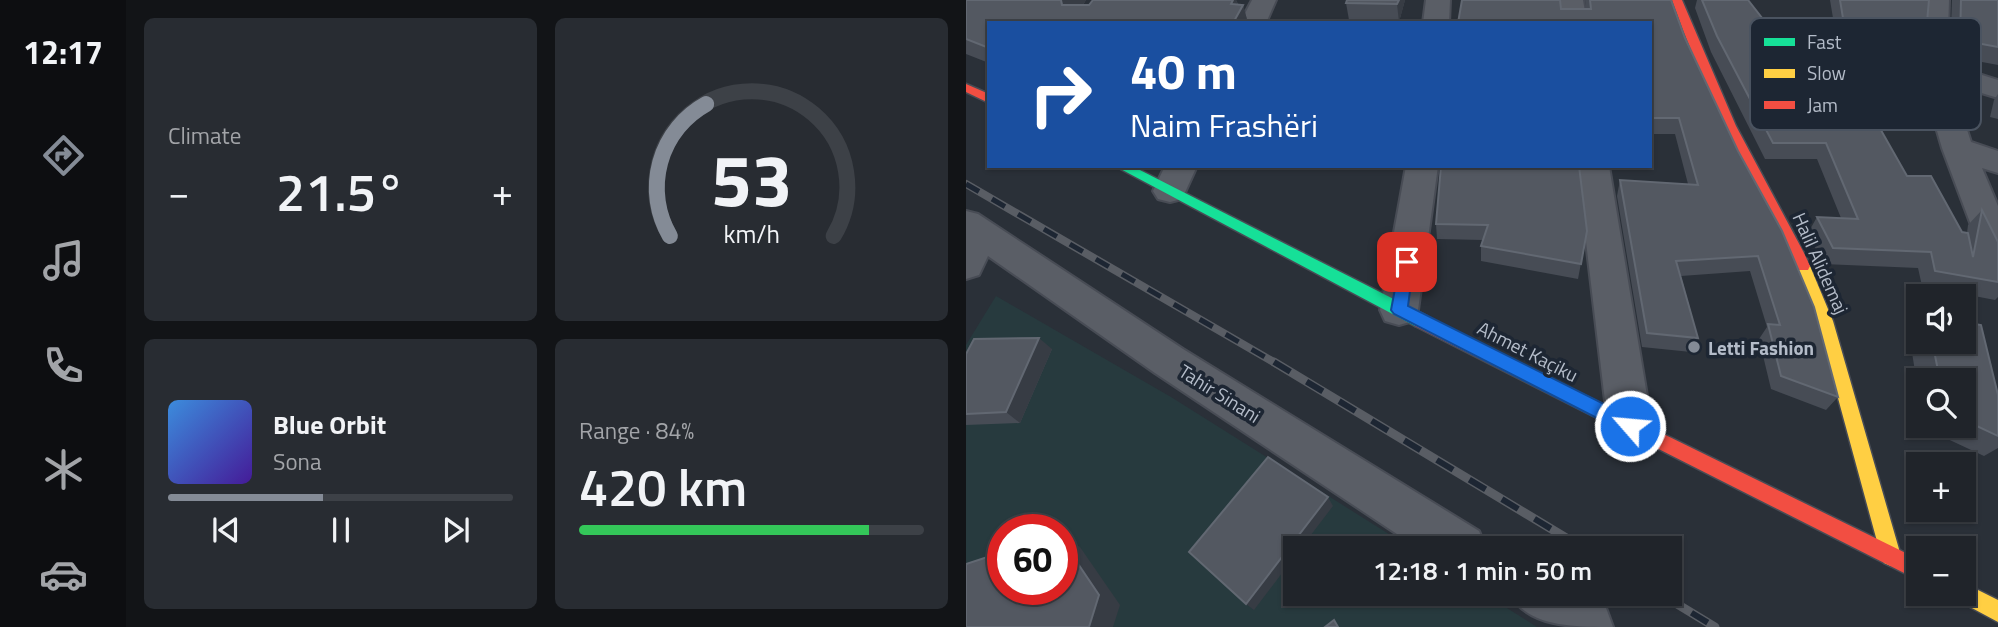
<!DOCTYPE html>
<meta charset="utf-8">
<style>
body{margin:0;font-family:"Titillium Web",sans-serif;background:#282c32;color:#f1f3f6;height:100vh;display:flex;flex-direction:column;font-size:26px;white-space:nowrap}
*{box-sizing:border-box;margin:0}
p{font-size:23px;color:#a2a4a8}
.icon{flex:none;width:38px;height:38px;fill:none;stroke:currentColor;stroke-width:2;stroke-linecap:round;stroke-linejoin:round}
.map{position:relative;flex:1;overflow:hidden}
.details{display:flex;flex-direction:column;gap:18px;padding:18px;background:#121417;width:840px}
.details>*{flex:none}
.hud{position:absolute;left:21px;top:21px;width:665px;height:147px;border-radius:0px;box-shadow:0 2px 5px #0004,0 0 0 2px #3d4147;background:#1a4fa0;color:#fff;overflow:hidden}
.fabs{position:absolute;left:940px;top:284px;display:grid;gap:14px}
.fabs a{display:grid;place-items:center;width:70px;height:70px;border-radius:0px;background:#20242a;box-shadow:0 2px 5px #0004,0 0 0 2px #3d4147;font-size:35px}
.speed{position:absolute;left:21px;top:514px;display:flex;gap:14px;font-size:35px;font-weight:700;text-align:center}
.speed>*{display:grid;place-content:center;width:91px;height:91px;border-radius:50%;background:#20242a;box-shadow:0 2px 5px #0004,0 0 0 2px #3d4147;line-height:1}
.speed .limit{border:10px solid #d22;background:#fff;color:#111}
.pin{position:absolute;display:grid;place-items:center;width:60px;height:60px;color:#fff;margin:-30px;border-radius:14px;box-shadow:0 4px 10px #0006}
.me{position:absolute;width:77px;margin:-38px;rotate:297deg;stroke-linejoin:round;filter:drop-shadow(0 0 5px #0008)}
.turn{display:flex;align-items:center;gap:24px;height:147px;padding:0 28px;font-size:32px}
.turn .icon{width:91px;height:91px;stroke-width:2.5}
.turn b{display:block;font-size:49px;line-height:60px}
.big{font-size:52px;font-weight:600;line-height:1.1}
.details .card{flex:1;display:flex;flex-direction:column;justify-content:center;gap:10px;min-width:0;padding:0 24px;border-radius:10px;background:#282c32}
.details .dial{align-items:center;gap:0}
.dial svg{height:182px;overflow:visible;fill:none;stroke:#3d4147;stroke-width:7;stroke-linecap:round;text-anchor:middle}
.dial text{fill:#f1f3f6;stroke:none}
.song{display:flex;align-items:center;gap:21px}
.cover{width:84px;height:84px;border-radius:10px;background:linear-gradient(135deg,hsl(210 70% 55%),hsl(260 70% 35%))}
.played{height:7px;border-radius:4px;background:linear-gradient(90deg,#848b96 45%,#3d4147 45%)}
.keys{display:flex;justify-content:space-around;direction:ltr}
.heat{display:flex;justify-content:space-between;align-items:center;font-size:38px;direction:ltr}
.charge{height:10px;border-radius:5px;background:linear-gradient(90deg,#34c759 84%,#3d4147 0)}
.details .tiles{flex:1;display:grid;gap:18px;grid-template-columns:repeat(2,1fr)}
.trip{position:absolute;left:317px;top:536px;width:399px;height:70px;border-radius:0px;background:#20242a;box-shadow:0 2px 5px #0004,0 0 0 2px #3d4147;font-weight:600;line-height:70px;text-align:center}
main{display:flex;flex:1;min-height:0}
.menu{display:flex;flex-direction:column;width:126px;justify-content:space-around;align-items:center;background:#0d0e11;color:#a2a4a8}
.menu .icon{width:49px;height:49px}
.menu .selected{color:#848b96}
.menu b{font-size:32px;color:#f1f3f6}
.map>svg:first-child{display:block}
.green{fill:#273a3e;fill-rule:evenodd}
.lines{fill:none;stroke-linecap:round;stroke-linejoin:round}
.street-casing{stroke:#484c55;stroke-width:4}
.fast-casing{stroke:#484c55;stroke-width:3}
.slow-casing{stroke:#484c55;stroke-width:3}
.jam-casing{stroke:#484c55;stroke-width:3}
.street{fill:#5a5e66;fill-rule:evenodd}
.fast{fill:#16e098;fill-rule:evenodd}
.slow{fill:#ffcf43;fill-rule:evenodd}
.jam{fill:#f24e42;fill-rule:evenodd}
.rail-far1-casing{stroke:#595d64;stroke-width:8}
.rail-casing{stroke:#595d64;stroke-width:9}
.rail-far1{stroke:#1d2633;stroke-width:5;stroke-dasharray:15;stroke-linecap:butt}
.rail{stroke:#1d2633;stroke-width:6;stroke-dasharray:19;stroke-linecap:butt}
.wall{fill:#474c55}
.shaded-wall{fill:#373c44}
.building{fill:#535861;stroke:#626872;stroke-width:2}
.route{fill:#1a73e8;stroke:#114b97;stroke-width:2}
.poi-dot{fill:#848b96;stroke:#1d2633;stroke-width:2.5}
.labels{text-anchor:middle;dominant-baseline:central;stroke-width:7;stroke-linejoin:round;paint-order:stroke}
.street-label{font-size:19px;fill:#b4bcc9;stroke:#1d2633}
.poi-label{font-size:19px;font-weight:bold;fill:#b4bcc9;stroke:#1d2633;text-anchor:start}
.key{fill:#1d2633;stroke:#4a5360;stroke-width:2}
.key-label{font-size:19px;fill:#b4bcc9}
</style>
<main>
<nav class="menu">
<b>12:17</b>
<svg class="icon selected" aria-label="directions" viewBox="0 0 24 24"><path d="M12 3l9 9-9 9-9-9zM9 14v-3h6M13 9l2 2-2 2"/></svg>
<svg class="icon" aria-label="music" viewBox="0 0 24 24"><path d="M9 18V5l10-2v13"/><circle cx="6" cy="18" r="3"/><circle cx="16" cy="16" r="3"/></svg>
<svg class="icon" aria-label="phone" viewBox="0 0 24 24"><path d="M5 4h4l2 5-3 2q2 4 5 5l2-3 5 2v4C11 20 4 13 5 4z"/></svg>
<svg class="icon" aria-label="climate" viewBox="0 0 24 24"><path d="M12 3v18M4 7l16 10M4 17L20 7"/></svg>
<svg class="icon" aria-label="car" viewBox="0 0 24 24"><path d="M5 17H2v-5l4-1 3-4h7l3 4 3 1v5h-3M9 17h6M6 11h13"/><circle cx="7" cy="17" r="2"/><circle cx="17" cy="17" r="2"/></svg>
</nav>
<section class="details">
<div class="tiles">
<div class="card"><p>Climate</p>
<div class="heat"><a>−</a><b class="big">21.5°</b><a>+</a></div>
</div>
<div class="card dial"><svg viewBox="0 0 100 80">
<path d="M14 69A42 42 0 1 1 86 69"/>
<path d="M14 69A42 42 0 0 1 30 11" stroke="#848b96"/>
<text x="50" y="56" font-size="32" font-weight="700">53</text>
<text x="50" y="72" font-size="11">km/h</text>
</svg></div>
<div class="card">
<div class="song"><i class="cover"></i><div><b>Blue Orbit</b><p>Sona</p></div></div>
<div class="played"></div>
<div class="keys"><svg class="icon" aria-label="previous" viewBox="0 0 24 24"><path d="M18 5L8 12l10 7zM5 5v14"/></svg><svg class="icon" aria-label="pause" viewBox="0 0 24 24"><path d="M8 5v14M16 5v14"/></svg><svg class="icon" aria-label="next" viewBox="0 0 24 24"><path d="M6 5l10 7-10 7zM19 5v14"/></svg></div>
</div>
<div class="card"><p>Range · 84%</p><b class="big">420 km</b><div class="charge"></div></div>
</div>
</section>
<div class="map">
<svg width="1032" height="627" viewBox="0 0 1032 627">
<rect width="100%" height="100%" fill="#2a3038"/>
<path class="green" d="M30 296 205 397 445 548H329V593H517L571 627H0V345ZM37 530H96V590H37Z"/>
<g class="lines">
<g class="street-casing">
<g id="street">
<polygon points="286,0 310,0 300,23 274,23"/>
<polygon points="460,0 484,0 483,23 457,23"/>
<polygon points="593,0 617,0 621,23 595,23"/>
<polygon points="959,0 983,0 981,64 1032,80 1032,98 986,84 1005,142 1032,151 1032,173 1016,168 1032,206 1032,262 1019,258 1014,249 976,148 953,69"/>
<polygon points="199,166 231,166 216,199 204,202 192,199 187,191"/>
<polygon points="440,166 472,166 452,310 447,321 433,325 419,321 414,310"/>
<polygon points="611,166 643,166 686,426 679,440 664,446 649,440 642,426"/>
<polygon points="0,211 12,214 217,349 513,531 520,548 452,548 189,373 22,256 13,275 0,279"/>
<path d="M543 593H615L640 608 647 627C605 627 562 627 543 593Z"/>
</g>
</g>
<g class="fast-casing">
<polygon id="fast" points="149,166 166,166 461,316 463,321 461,326 449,326"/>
</g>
<g class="slow-casing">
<g id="slow">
<polygon points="837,260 844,266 867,321 935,556 932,563 925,566 918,563 915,556 851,321 830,266"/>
<polygon points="998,583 1032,600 1032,622 991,600 988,593 998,593"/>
</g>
</g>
<g class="jam-casing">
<g id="jam">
<path d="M706 0H716L770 126 838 253 844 266 842 270H832C785 182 739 94 706 0Z"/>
<polygon points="0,84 23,94 23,103 0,92"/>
<polygon points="455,315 952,559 952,580 449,326 447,321 449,316"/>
</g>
</g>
<use href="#street" class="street"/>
<use href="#fast" class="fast"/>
<use href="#slow" class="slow"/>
<use href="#jam" class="jam"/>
<g class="rail-far1-casing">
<polyline id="rail-far1" points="0,184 311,364"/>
</g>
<g class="rail-casing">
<g id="rail">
<polyline points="308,362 617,548"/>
<polyline points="693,593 749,627"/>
</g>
</g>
<use href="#rail-far1" class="rail-far1"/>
<use href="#rail" class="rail"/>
</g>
<g class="wall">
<polygon points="0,0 120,0 117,5 123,5 127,0 270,0 272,4 277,5 282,23 23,23 23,63 0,54"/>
<polygon points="439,0 433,22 383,20 380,3"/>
<polygon points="619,0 705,0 719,38 872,397 860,410 805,389 793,339 801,327 784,271 715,276 732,338 725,352 676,347 651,196 654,180 722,184 709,134 684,134 684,23 595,9 620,9"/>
<polygon points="731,0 782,0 811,37 870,36 864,0 963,0 960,33 960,54 967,73 960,83 969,102 958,118 905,113 941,176 996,232 1001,233 1002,225 1016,210 1032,242 1032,297 1029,300 956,286 952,268 857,264 842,233 851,217 875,218 851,159 799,159 745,52 729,8"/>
<polygon points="986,0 1032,0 1032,65 984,56"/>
<polygon points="1032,94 1032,119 1024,117 1028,100"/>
<polygon points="475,166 621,231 612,279 515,261 515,246 517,240 471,239 470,224"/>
<polygon points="952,325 952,341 998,341 1032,395 1032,448 1018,456 958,428 958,425 998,425 998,380 952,380 952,390 943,334"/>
<polygon points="86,349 54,423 0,425 0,354"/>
</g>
<g class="shaded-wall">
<polygon points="95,0 120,0 106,22"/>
<polygon points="267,0 270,0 274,10 277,5 282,23 267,23 265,4"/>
<polygon points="433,0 439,0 433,22 431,4"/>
<polygon points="73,338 86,349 54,423 40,412"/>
<polygon points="362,497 367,506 335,548 329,548 329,556 288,610 280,604"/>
<polygon points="96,537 114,547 154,605 147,627 123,627 96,540"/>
</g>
<g class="building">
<polygon points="0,0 95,0 96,5 123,5 127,0 267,0 265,4 277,5 267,23 23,23 23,48 0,39"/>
<polygon points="381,0 433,0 431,4 380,3"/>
<polygon points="496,0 594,0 595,9 625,9 624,0 705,0 719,38 772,151 816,231 848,307 872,397 815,376 802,324 814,325 792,256 710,261 732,338 681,333 654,180 732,185 713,118 684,118 684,23 492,23"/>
<polygon points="736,0 782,0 811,37 880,36 874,0 963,0 960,33 960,54 967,73 956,73 969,102 895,95 941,176 965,176 996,232 1002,233 1007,257 1016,210 1032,242 1032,282 969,271 965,252 867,248 851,217 892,219 860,143 807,143 751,36"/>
<polygon points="995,0 1032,0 1032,47 994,40"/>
<polygon points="475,166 613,166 621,231 615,264 515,246 522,225 470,224"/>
<polygon points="998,322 1015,325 1032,395 1032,436 998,420 998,380 974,380 966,341 998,341"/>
<polygon points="73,338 40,412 0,414 0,354 8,339"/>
<polygon points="302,457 362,497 280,604 223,552"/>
<polygon points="96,540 133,595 123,627 0,627 0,564 37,552 37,590 96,590"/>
<polygon points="368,620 372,627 359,627"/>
</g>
<polygon class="route" points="441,256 448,262 442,306 670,420 673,426 670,432 664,434 658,432 428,314 425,310 434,262"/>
<circle class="poi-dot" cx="728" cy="347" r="7"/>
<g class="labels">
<g class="street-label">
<text transform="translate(855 263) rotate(66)">Halil Alidemaj</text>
<text transform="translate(562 351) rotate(27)">Ahmet Kaçiku</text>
<text transform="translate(254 393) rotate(32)">Tahir Sinani</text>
</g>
<g class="poi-label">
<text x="742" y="347">Letti Fashion</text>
</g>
</g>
<rect x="784" y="18" width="231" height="112" rx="10" class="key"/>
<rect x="798" y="38" width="31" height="8" fill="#16e098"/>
<rect x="798" y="69" width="31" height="9" fill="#ffcf43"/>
<rect x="798" y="101" width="31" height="8" fill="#f24e42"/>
<g class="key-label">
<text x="841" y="49">Fast</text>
<text x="841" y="80">Slow</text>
<text x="841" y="112">Jam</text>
</g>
</svg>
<div class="fabs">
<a><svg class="icon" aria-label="sound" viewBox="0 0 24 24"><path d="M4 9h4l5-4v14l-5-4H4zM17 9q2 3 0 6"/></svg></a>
<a><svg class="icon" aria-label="search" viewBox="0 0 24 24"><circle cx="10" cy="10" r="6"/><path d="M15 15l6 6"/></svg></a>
<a>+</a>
<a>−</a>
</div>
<div class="speed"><div class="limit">60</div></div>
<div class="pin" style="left:441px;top:262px;background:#d93025"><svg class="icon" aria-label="arrive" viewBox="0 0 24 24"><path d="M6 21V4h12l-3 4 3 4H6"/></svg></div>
<svg class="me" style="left:664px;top:426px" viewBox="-20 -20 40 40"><circle r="17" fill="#1a73e8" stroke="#fff" stroke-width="3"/><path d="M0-11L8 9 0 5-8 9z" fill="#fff"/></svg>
<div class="trip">12:18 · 1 min · 50 m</div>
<div class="hud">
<div class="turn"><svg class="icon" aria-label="right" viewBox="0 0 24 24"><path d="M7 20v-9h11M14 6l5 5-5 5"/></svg><div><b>40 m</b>Naim Frashëri</div></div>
</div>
</div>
</main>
